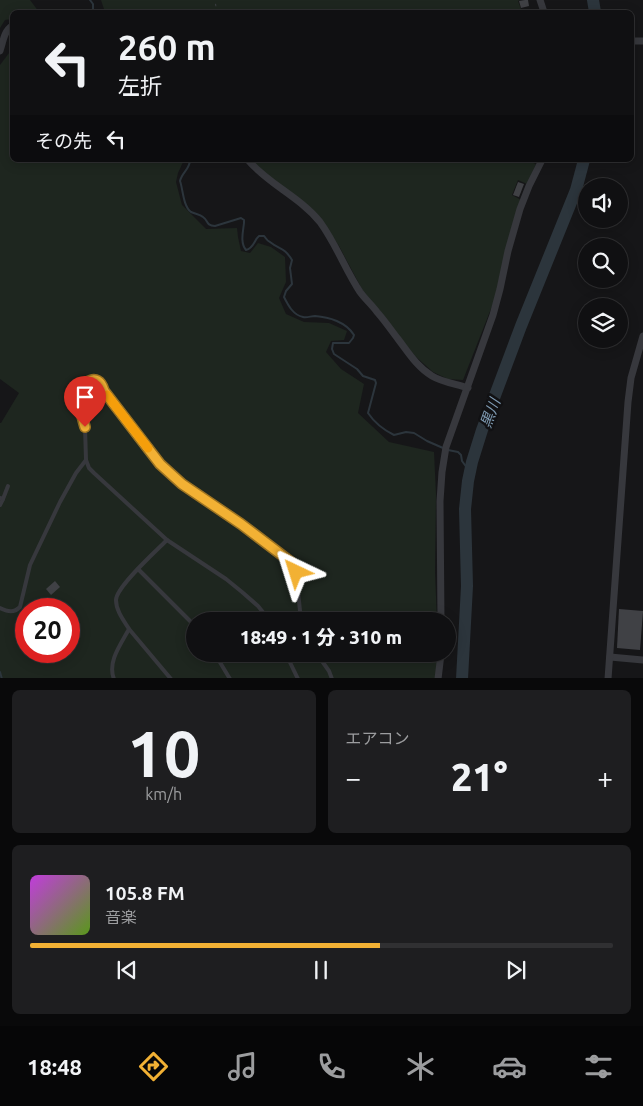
<!DOCTYPE html>
<html lang="ja">
<meta charset="utf-8">
<style>
body{margin:0;font-family:Ubuntu,"Noto Sans JP",sans-serif;background:#1e1e20;color:#f1f3f6;height:100vh;display:flex;flex-direction:column;font-size:19px;white-space:nowrap}
*{box-sizing:border-box;margin:0}
p{font-size:16px;color:#9c9d9f}
.icon{flex:none;width:28px;height:28px;fill:none;stroke:currentColor;stroke-width:2;stroke-linecap:round;stroke-linejoin:round}
.map{position:relative;height:678px;overflow:hidden}
.drawer{display:flex;flex-direction:column;gap:12px;padding:12px;background:#09090a;flex:1}
.drawer>*{flex:none}
.top-card{position:absolute;left:10px;top:10px;width:624px;height:152px;border-radius:8px;box-shadow:0 2px 12px #0003,0 0 0 1px #303032;background:#101012;color:#f1f3f6;overflow:hidden}
.fabs{position:absolute;left:578px;top:178px;display:grid;gap:10px}
.fabs a{display:grid;place-items:center;width:50px;height:50px;border-radius:50%;background:#101012;box-shadow:0 2px 12px #0003,0 0 0 1px #303032;font-size:25px}
.speed{position:absolute;left:15px;top:598px;display:flex;gap:10px;font-size:25px;font-weight:700;text-align:center}
.speed>*{display:grid;place-content:center;width:65px;height:65px;border-radius:50%;background:#101012;box-shadow:0 2px 12px #0003,0 0 0 1px #303032;line-height:1}
.speed .limit{border:8px solid #d22;background:#fff;color:#111}
.pin{position:absolute;display:grid;place-items:center;width:42px;height:42px;color:#fff;margin:-51px -21px;border-radius:50% 50% 50% 0;rotate:-45deg;box-shadow:0 0 5px #0007}
.pin .icon{rotate:45deg}
.me{position:absolute;width:55px;margin:-28px;rotate:319deg;stroke-linejoin:round;filter:drop-shadow(0 0 4px #0008)}
.turn{display:flex;align-items:center;gap:18px;height:105px;padding:0 25px;font-size:22px}
.turn .icon{width:65px;height:65px;stroke-width:2.5}
.turn b{display:block;font-size:35px;line-height:42px}
.then{display:flex;align-items:center;height:48px;padding:0 25px;background:#0003;gap:10px;font-size:19px}
.big{font-size:38px;font-weight:800;line-height:1.1}
.drawer .tile{flex:1;display:flex;flex-direction:column;justify-content:center;gap:8px;min-width:0;padding:0 18px;border-radius:8px;background:#1e1e20}
.drawer .dial{align-items:center;gap:0}
.dial b{font-size:65px;line-height:1}
.song{display:flex;align-items:center;gap:15px}
.cover{width:60px;height:60px;border-radius:8px;background:linear-gradient(135deg,hsl(290 70% 55%),hsl(90 70% 35%))}
.played{height:5px;border-radius:2px;background:linear-gradient(90deg,#f2b134 60%,#303032 60%)}
.keys{display:flex;justify-content:space-around;direction:ltr}
.heat{display:flex;justify-content:space-between;align-items:center;font-size:28px;direction:ltr}
.drawer .tiles{flex:1;display:grid;gap:12px;grid-template-columns:1fr 1fr}
.tile:last-child{grid-column:span 2}
.trip{position:absolute;left:186px;top:612px;width:270px;height:50px;border-radius:25px;background:#101012;box-shadow:0 2px 12px #0003,0 0 0 1px #303032;font-weight:800;line-height:50px;text-align:center}
.dock{display:flex;height:80px;justify-content:space-around;align-items:center;background:#060607;color:#9c9d9f}
.dock .icon{width:35px;height:35px}
.dock .active{color:#f2b134}
.dock b{font-size:22px;color:#f1f3f6}
.map>svg:first-child{display:block}
.green{fill:#1e261f;fill-rule:evenodd}
.lines{fill:none;stroke-linecap:round;stroke-linejoin:round}
.stream{stroke:#2c353c;stroke-width:2}
.river{stroke:#2c353c;stroke-width:12}
.building{fill:#404145}
.path{stroke:#3d3f44;stroke-width:1;stroke-dasharray:2.5 4;stroke-linecap:butt}
.lane{stroke:#37383d;stroke-width:4}
.street{stroke:#37383d;stroke-width:7}
.route-casing{stroke:#9d7322;stroke-width:12}
.route{stroke:#f2b134;stroke-width:9}
.slow{stroke:#f59e0b;stroke-width:9}
.labels{text-anchor:middle;dominant-baseline:central;stroke-width:5;stroke-linejoin:round;paint-order:stroke}
.water-label{font-size:15px;font-style:italic;fill:#7f9bb3;stroke:#111113}
</style>
<div class="map">
<svg width="643" height="679" viewBox="0 0 643 679">
<rect width="100%" height="100%" fill="#161618"/>
<g class="green">
<polygon points="0,0 30,0 39,12 12,12 12,19 5,20 0,28"/>
<polygon points="101,0 520,0 518,1 522,12 105,12"/>
<path d="M12 49V160H184L178 173 176 182 182 205 206 229 237 228 238 237 241 251 250 253 258 243 271 247 285 257 286 282 279 298 286 314 304 322 329 323 347 331 344 340 331 341 326 352 341 369 364 384 358 413 389 442 434 452 436 494 435 572 437 621H195V654H437V670L435 678H0V423H1L19 393 0 379V65ZM26 609H69V651H26Z"/>
<polygon points="252,160 525,160 536,164 527,184 518,180 512,195 521,200 496,296 463,380 448,379 433,372 415,356 363,291 339,246 321,219 258,168"/>
</g>
<g class="lines">
<g class="stream">
<polyline points="89,12 93,9 93,4 90,0"/>
<path d="M190 160C190 169 182 172 180 181 183 189 183 206 191 212 195 214 200 214 203 217 209 221 205 225 215 226L241 218 244 220V223C243 232 240 243 246 250 254 248 254 240 259 236H264C266 238 267 241 270 242 280 250 284 247 292 260L290 268 292 284 286 291 284 297C288 305 293 315 303 317 307 318 311 316 315 316 329 317 346 322 354 335L353 338 349 343H333L332 349 334 354 357 369 363 376 375 380 376 383 368 413C374 422 384 430 394 435L406 432 414 433 427 441 443 448"/>
<polyline points="448,450 458,452 461,455 462,461 470,472"/>
<polyline points="0,672 2,679"/>
</g>
<g class="river">
<polyline points="593,0 595,12"/>
<polyline points="462,679 467,586 465,509 468,481 472,462 482,430 521,326 576,190 584,160"/>
</g>
</g>
<g class="building">
<polygon points="525,0 528,0 529,6 521,8 519,1"/>
<polygon points="518,182 524,184 519,197 513,195"/>
<polygon points="55,581 60,587 51,595 46,589"/>
<polygon points="619,609 643,611 640,650 617,648"/>
</g>
<g class="lines">
<polyline class="path" points="213,12 216,7 215,0"/>
<g class="lane">
<polyline points="86,460 89,468 94,473 167,540 226,579 242,592 258,606 270,621"/>
<polyline points="0,498 3,499 0,505"/>
<polyline points="3,499 8,486"/>
<polyline points="138,569 195,626"/>
<path d="M0 608C8 612 14 613 20 607L30 565 60 502 76 473 86 460 85 427 81 407 80 394 82 387 87 382 93 380H98L101 384 104 391 160 464 182 483 241 524 291 562 294 566 296 571 301 621"/>
<polyline points="129,629 171,679"/>
<polyline points="215,654 230,679"/>
<polyline points="286,654 298,679"/>
<polyline points="317,654 329,671 332,679"/>
<path d="M114 679C107 662 121 644 129 629 124 621 116 611 116 600 116 587 156 551 167 540"/>
</g>
<g class="street">
<polyline points="540,0 544,12"/>
<polyline points="631,41 643,41"/>
<path d="M0 51C3 42 4 31 12 26"/>
<path d="M248 160C268 184 300 197 320 222 336 244 345 269 360 292 365 299 372 305 377 312 385 321 391 330 398 339 408 352 417 367 432 376 442 382 456 384 468 388"/>
<polyline points="441,621 440,501 442,472 446,447 493,315 500,289 508,251 520,209 529,186 542,160"/>
<polyline points="610,657 643,660"/>
<polyline points="438,679 441,654"/>
<polyline points="608,679 628,402 631,378 643,336"/>
</g>
</g>
<g class="lines">
<g class="route-casing">
<path id="route" d="M85 427C82 416 78 403 80 392 82 385 91 377 98 381 102 383 103 388 104 391L160 464 182 484 241 524 291 562 294 566 296 572"/>
</g>
<use href="#route" class="route"/>
<polyline class="slow" points="107,395 148,448"/>
</g>
<g class="labels">
<g class="water-label">
<text transform="translate(490 413) rotate(-70)">黒川</text>
</g>
</g>
</svg>
<div class="fabs">
<a><svg class="icon" aria-label="sound" viewBox="0 0 24 24"><path d="M4 9h4l5-4v14l-5-4H4zM17 9q2 3 0 6"/></svg></a>
<a><svg class="icon" aria-label="search" viewBox="0 0 24 24"><circle cx="10" cy="10" r="6"/><path d="M15 15l6 6"/></svg></a>
<a><svg class="icon" aria-label="layers" viewBox="0 0 24 24"><path d="M12 4l9 5-9 5-9-5zM3 14l9 5 9-5"/></svg></a>
</div>
<div class="speed"><div class="limit">20</div></div>
<div class="pin" style="left:85px;top:427px;background:#d93025"><svg class="icon" aria-label="arrive" viewBox="0 0 24 24"><path d="M6 21V4h12l-3 4 3 4H6"/></svg></div>
<svg class="me" style="left:296px;top:572px" viewBox="-20 -20 40 40"><path d="M0-17L14 15 0 8-14 15z" fill="#f2b134" stroke="#fff" stroke-width="4"/></svg>
<div class="trip">18:49 · 1 分 · 310 m</div>
<div class="top-card">
<div class="turn"><svg class="icon" aria-label="left" viewBox="0 0 24 24"><path d="M17 20v-9H6M10 6l-5 5 5 5"/></svg><div><b>260 m</b>左折</div></div>
<div class="then">その先<svg class="icon" aria-label="left" viewBox="0 0 24 24"><path d="M17 20v-9H6M10 6l-5 5 5 5"/></svg></div>
</div>
</div>
<section class="drawer">
<div class="tiles">
<div class="tile dial"><b>10</b><p>km/h</p></div>
<div class="tile"><p>エアコン</p>
<div class="heat"><a>−</a><b class="big">21°</b><a>+</a></div>
</div>
<div class="tile">
<div class="song"><i class="cover"></i><div><b>105.8 FM</b><p>音楽</p></div></div>
<div class="played"></div>
<div class="keys"><svg class="icon" aria-label="previous" viewBox="0 0 24 24"><path d="M18 5L8 12l10 7zM5 5v14"/></svg><svg class="icon" aria-label="pause" viewBox="0 0 24 24"><path d="M8 5v14M16 5v14"/></svg><svg class="icon" aria-label="next" viewBox="0 0 24 24"><path d="M6 5l10 7-10 7zM19 5v14"/></svg></div>
</div>
</div>
</section>
<nav class="dock">
<b>18:48</b>
<svg class="icon active" aria-label="directions" viewBox="0 0 24 24"><path d="M12 3l9 9-9 9-9-9zM9 14v-3h6M13 9l2 2-2 2"/></svg>
<svg class="icon" aria-label="music" viewBox="0 0 24 24"><path d="M9 18V5l10-2v13"/><circle cx="6" cy="18" r="3"/><circle cx="16" cy="16" r="3"/></svg>
<svg class="icon" aria-label="phone" viewBox="0 0 24 24"><path d="M5 4h4l2 5-3 2q2 4 5 5l2-3 5 2v4C11 20 4 13 5 4z"/></svg>
<svg class="icon" aria-label="climate" viewBox="0 0 24 24"><path d="M12 3v18M4 7l16 10M4 17L20 7"/></svg>
<svg class="icon" aria-label="car" viewBox="0 0 24 24"><path d="M5 17H2v-5l4-1 3-4h7l3 4 3 1v5h-3M9 17h6M6 11h13"/><circle cx="7" cy="17" r="2"/><circle cx="17" cy="17" r="2"/></svg>
<svg class="icon" aria-label="filters" viewBox="0 0 24 24"><path d="M4 7h16M4 17h16"/><circle cx="9" cy="7" r="2"/><circle cx="15" cy="17" r="2"/></svg>
</nav>
